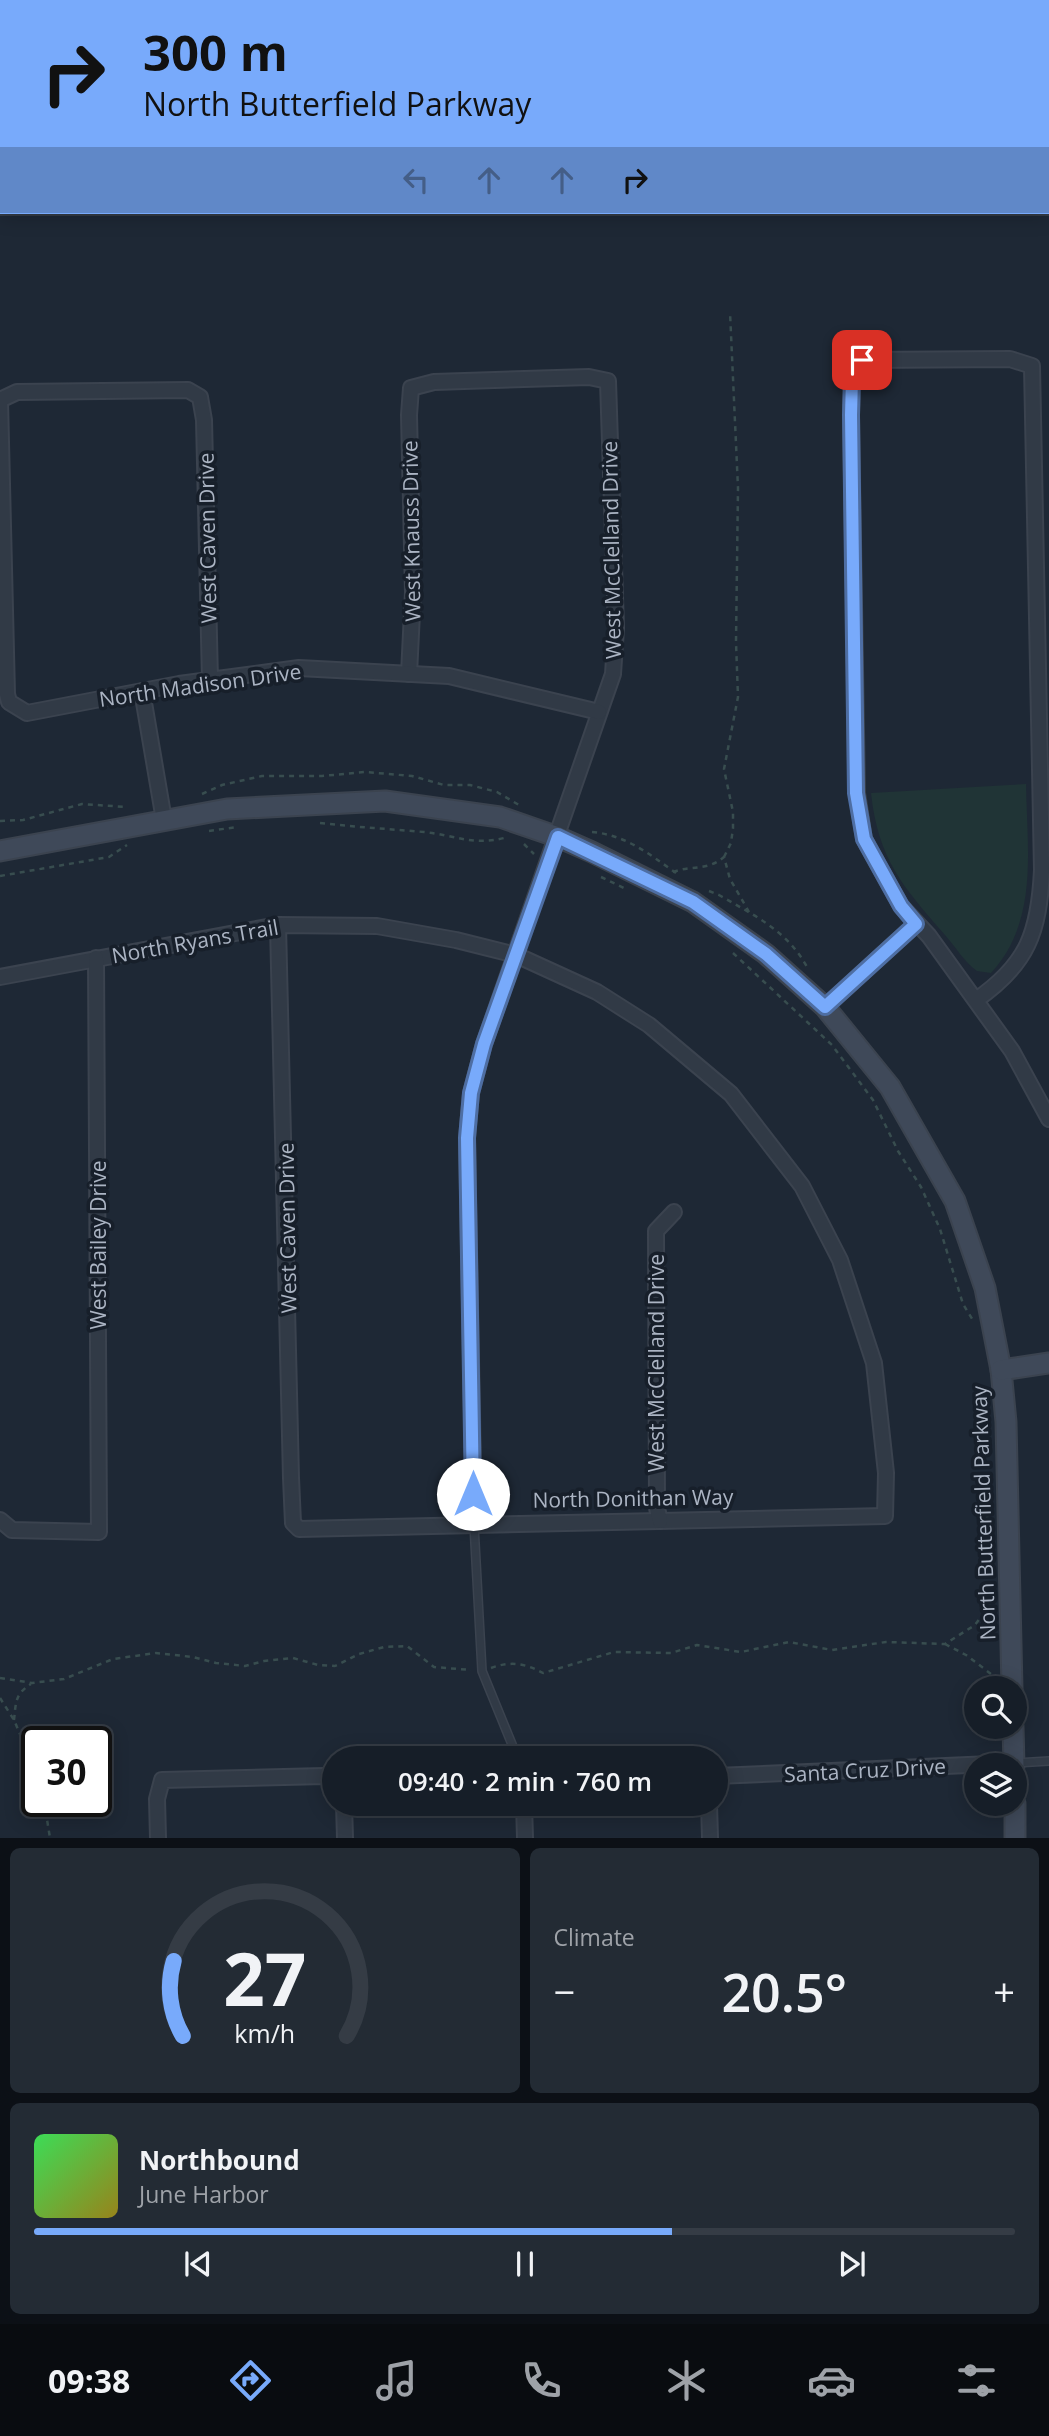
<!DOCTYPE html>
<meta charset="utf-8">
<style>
body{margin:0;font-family:"Open Sans",sans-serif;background:#232b34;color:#f1f3f6;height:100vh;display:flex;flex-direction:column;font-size:26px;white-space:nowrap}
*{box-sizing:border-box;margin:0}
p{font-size:23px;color:#9ea2a8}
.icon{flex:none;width:38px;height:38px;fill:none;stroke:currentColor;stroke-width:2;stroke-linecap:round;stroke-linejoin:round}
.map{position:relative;height:1838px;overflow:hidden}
.panel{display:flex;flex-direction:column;gap:10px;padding:10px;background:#0c1016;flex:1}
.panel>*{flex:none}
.top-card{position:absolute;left:0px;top:0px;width:1050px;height:214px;box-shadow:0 4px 18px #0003,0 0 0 2px #353c45;background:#78aafb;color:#111;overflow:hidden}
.buttons{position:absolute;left:964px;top:1676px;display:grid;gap:14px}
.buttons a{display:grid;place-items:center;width:63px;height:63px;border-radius:50%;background:#161e28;box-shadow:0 4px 18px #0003,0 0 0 2px #353c45;font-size:35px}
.speed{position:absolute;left:21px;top:1726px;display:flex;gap:14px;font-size:35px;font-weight:700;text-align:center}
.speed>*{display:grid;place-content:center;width:91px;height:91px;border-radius:50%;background:#161e28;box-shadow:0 4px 18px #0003,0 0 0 2px #353c45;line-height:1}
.speed .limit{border:4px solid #111;border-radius:10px;background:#fff;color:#111}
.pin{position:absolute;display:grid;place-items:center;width:60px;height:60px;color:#fff;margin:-30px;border-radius:14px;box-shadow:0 4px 10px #0006}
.me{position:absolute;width:77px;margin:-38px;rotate:0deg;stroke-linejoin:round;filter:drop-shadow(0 0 5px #0008)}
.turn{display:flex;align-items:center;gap:24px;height:147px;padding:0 28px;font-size:32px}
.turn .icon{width:91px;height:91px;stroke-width:2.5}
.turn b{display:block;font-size:49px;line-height:60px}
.lanes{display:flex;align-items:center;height:66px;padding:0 28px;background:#0003;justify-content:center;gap:35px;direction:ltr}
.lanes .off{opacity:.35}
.big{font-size:52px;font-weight:600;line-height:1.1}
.panel .widget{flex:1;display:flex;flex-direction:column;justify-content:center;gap:10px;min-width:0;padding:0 24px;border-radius:10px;background:#232b34}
.panel .dial{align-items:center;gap:0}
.dial svg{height:182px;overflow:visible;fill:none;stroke:#353c45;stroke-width:7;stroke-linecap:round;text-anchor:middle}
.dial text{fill:#f1f3f6;stroke:none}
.song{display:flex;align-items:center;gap:21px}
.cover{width:84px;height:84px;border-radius:10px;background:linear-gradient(135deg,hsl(130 70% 55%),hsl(50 70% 35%))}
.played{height:7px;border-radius:4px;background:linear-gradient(90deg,#78aafb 65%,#353c45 65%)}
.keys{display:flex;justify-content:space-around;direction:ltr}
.heat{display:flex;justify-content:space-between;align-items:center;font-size:38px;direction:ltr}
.panel .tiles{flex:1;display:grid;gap:10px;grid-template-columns:1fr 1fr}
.widget:last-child{grid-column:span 2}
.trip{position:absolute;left:322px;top:1746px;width:406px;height:70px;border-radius:35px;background:#161e28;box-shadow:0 4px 18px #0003,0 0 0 2px #353c45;font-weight:600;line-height:70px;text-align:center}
.tabs{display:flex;height:112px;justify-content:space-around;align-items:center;background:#090c10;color:#9ea2a8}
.tabs .icon{width:49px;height:49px}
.tabs .current{color:#78aafb}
.tabs b{font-size:32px;color:#f1f3f6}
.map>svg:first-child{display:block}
.green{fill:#203436}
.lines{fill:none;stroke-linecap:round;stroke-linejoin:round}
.river{stroke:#121f32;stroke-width:26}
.lane-casing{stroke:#3b434f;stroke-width:10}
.street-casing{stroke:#3b434f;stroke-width:18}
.secondary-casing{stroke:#3b434f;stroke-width:23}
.path{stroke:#384d4f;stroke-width:2.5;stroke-dasharray:5 5;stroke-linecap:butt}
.lane{stroke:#313a46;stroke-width:7}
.street{stroke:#313a46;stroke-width:14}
.secondary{stroke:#3f4959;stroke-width:19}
.route-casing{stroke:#4e6ea3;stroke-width:18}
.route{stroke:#78aafb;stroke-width:12}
.labels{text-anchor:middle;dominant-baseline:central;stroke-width:7;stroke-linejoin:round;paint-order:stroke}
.street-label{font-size:21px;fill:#abb4c3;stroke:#171f2a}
</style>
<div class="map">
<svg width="1049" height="1838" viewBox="0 0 1049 1838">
<rect width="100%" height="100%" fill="#1e2835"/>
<path class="green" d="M1026 784C1027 849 1039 921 991 973L977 971C965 963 955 946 945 935 903 887 878 859 871 793Z"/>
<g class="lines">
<g class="river">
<polyline points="1048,79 1049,79"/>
<polyline points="0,130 2,130"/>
</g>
<g class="lane-casing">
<g id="lane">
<polyline points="474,1525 482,1671 518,1759"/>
<polyline points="1014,1763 1049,1761"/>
</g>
</g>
<g class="street-casing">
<g id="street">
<polyline points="409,674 413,592 409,415 411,388 434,382 589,377 608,381 616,628 613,674 484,1044 471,1093 467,1138 474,1525"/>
<polyline points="210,680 204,420 200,397 188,390 17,392 0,400 7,694 9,702 27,713 179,684 299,668 449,676 599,712"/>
<polyline points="142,691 164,820"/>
<polyline points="0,977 278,925 377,926 456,940 516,955 597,992 649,1025 731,1094 802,1186 840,1260 874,1363 886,1473 885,1516 299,1529 293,1523 291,1478 278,925"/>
<path d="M976 1000C1028 964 1039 932 1042 870L1032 366 1010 359 862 360 852 379 851 415 857 793 864 839 901 906 929 936 1012 1051 1049 1119"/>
<polyline points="825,1007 916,924"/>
<polyline points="0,1520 12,1530 99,1532 96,958"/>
<polyline points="660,1521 657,1508 656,1231 674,1212"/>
<polyline points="716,1776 1014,1763"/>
<polyline points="344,1804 345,1838"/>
<polyline points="524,1804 525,1838"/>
<polyline points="709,1804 710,1838"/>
<polyline points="158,1838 157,1799 162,1780 324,1776 334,1783"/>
</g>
</g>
<g class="secondary-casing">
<g id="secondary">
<polyline points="0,851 227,809 385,801 500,817 558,837 592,852 693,902 766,954 825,1007 890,1087 955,1201 985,1288 1001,1370 1006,1422 1012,1689"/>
<polyline points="1001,1370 1049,1363"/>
<polyline points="1013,1727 1014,1766"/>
<polyline points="1015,1804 1015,1838"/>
</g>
</g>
<g class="path">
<polyline points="202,794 222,785 262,776 322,776 365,772 412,776 444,785 470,785 497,792 519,805"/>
<polyline points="0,821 23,820 82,804 126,807"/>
<path d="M320 823C355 827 389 829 424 832 454 835 473 846 504 838"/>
<polyline points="209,831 237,827"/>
<path d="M592 832C626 835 649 854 676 873"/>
<polyline points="524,844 534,854"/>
<polyline points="724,857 731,843 733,828 733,812 724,769 738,697 736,642 738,488 730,312"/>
<path d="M673 872C692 865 708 871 724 857L730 879 749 912"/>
<polyline points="0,876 109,857 127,845"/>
<polyline points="601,877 626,889"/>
<path d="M709 891 719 895C753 915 787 930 807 967"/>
<polyline points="733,953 832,1045 873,1100 898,1151 921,1187 940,1229 963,1304 974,1322"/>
<polyline points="990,1494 986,1528 991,1550"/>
<polyline points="945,1644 966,1655 995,1677"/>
<path d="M491 1668C510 1661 525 1663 543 1673L614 1652 671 1653 697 1645 741 1652 789 1642 832 1650 886 1642 945 1644 975 1625 992 1602"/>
<polyline points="0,1678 32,1683 64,1679 113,1659 156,1653 193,1657 216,1663 245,1666 264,1661 293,1658 318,1665 335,1666 359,1654 384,1647 407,1646 434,1667 471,1670"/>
<polyline points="0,1698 14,1720 37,1774"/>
<path d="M14 1720C16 1702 15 1694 31 1684"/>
<polyline points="44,1801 50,1838"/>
</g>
<use href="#lane" class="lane"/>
<use href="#street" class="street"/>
<use href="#secondary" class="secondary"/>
</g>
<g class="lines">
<g class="route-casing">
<polyline id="route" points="473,1494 467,1138 471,1093 484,1044 558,837 693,902 766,954 825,1007 916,924 901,906 864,839 856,793 851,415 852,379 862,360"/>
</g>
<use href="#route" class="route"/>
</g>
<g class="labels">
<g class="street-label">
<text transform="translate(411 531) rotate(-91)">West Knauss Drive</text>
<text transform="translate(207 538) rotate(-91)">West Caven Drive</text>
<text transform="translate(611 550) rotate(-91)">West McClelland Drive</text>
<text transform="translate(200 685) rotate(-8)">North Madison Drive</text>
<text transform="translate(195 941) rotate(-10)">North Ryans Trail</text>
<text transform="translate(287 1228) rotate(-91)">West Caven Drive</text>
<text transform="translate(98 1245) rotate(-90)">West Bailey Drive</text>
<text transform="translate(656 1363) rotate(-90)">West McClelland Drive</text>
<text transform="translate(633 1498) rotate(-1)">North Donithan Way</text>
<text transform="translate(983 1513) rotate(-92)">North Butterfield Parkway</text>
<text transform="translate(865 1770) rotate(-3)">Santa Cruz Drive</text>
</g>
</g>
</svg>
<div class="buttons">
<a><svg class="icon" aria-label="search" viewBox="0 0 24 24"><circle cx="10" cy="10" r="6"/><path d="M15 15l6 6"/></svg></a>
<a><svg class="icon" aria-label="layers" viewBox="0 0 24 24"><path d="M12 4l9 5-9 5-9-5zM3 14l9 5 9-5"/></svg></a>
</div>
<div class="speed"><div class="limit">30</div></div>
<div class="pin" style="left:862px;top:360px;background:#d93025"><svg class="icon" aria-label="arrive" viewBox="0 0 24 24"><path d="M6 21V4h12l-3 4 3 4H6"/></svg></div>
<svg class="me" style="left:473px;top:1494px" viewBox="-20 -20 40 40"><circle r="19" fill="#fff"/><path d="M0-13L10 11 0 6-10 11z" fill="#78aafb"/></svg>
<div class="trip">09:40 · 2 min · 760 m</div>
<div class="top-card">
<div class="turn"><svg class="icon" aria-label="right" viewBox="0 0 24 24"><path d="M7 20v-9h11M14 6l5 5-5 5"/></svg><div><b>300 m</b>North Butterfield Parkway</div></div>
<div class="lanes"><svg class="icon off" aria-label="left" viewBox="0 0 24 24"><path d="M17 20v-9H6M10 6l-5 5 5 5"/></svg><svg class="icon off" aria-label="ahead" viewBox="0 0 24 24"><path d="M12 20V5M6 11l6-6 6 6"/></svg><svg class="icon off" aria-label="ahead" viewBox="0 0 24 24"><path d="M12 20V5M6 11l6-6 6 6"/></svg><svg class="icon" aria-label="right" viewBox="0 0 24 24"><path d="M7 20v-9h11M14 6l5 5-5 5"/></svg></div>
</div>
</div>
<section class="panel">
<div class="tiles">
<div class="widget dial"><svg viewBox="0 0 100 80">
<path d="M14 69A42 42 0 1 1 86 69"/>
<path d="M14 69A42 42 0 0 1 10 36" stroke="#78aafb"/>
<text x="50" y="56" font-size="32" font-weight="700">27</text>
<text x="50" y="72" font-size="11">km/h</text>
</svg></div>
<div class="widget"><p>Climate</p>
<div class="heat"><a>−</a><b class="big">20.5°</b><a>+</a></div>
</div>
<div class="widget">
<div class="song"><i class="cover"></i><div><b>Northbound</b><p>June Harbor</p></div></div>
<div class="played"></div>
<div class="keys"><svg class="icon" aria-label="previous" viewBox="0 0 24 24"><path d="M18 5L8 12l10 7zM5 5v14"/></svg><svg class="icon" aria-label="pause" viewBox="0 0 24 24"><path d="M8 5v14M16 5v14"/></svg><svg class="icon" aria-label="next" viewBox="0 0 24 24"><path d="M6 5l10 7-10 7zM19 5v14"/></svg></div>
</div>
</div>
</section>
<nav class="tabs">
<b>09:38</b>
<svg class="icon current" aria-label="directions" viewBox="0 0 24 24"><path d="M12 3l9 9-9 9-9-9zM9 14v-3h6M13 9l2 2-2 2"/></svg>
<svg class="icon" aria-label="music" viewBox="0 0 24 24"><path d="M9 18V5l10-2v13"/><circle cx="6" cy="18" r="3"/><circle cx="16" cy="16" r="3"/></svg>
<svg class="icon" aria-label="phone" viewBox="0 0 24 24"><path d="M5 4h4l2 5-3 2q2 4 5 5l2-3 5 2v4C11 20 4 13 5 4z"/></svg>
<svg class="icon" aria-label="climate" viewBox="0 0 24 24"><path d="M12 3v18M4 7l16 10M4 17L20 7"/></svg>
<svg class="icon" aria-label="car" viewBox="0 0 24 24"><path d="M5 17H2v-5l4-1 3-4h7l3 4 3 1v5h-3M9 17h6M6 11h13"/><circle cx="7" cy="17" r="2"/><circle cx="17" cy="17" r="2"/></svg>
<svg class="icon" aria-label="filters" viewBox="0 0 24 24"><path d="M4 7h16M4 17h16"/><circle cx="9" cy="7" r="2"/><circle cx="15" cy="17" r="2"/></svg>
</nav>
